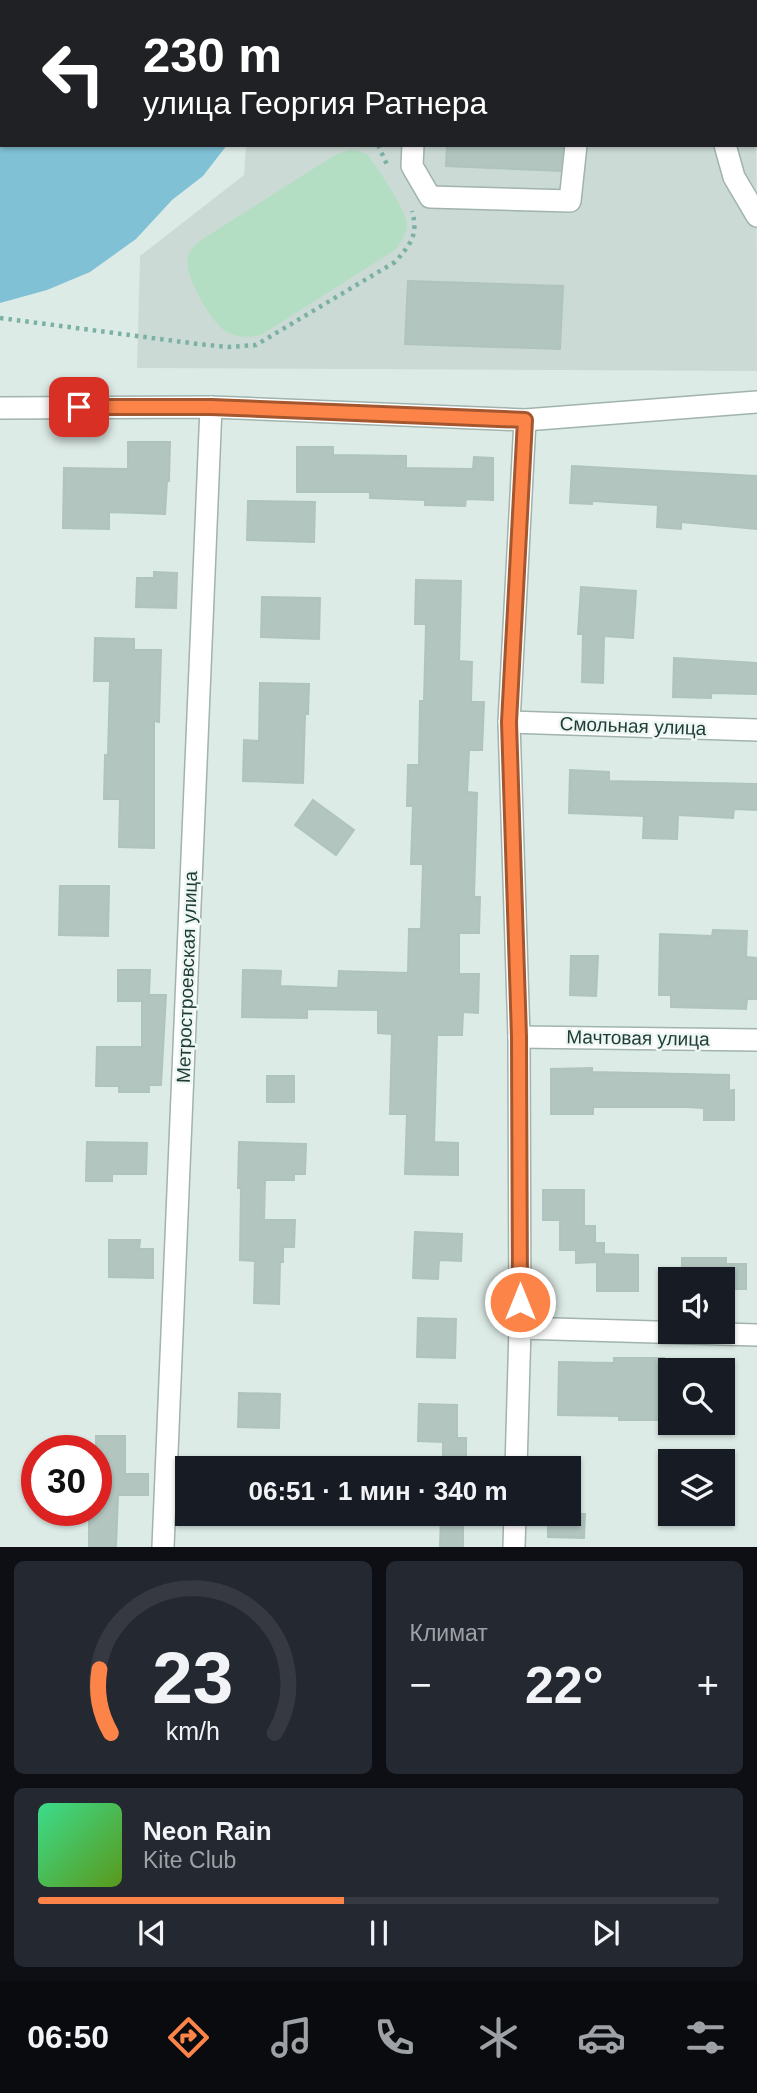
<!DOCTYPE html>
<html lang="ru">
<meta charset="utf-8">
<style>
body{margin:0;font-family:Helvetica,sans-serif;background:#242831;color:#f1f3f6;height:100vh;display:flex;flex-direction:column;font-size:26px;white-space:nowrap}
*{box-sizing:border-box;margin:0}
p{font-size:23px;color:#9ea1a6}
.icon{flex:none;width:38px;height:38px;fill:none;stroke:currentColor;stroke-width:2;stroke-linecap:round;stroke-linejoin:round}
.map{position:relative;height:1547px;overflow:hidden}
.details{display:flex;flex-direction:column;gap:14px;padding:14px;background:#0d0f14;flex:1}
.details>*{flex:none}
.banner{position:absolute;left:0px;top:0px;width:758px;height:147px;box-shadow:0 2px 5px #0004;background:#202124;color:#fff;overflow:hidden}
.controls{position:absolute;left:658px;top:1267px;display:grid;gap:14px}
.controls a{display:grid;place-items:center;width:77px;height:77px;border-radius:0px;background:#171b24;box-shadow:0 2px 5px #0004;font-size:35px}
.speed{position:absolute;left:21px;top:1435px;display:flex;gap:14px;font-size:35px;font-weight:700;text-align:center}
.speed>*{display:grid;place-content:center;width:91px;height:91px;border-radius:50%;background:#171b24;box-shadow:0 2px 5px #0004;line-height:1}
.speed .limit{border:10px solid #d22;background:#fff;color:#111}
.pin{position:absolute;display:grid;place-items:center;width:60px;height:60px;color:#fff;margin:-30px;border-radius:14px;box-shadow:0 4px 10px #0006}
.me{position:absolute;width:77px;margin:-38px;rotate:0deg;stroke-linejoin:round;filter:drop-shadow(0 0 5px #0008)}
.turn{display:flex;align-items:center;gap:24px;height:147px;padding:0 28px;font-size:32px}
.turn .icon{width:91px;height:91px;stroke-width:2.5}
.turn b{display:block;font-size:49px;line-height:60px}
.big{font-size:52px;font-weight:800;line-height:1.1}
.details .tile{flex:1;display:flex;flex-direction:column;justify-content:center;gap:10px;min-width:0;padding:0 24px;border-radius:10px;background:#242831}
.details .dial{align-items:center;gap:0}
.dial svg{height:182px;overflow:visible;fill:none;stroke:#363941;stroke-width:7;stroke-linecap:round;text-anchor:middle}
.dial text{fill:#f1f3f6;stroke:none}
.song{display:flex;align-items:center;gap:21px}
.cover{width:84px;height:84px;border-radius:10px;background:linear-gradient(135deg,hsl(150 70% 55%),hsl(90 70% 35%))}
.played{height:7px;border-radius:4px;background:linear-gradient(90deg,#fd8449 45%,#363941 45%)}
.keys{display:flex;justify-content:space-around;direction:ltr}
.heat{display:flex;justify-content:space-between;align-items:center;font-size:38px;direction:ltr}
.details .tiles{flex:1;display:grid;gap:14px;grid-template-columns:1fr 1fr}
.tile:last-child{grid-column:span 2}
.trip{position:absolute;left:175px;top:1456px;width:406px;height:70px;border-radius:0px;background:#171b24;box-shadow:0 2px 5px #0004;font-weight:800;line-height:70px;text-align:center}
.tabs{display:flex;height:112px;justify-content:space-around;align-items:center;background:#090b0e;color:#9ea1a6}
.tabs .icon{width:49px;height:49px}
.tabs .selected{color:#fd8449}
.tabs b{font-size:32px;color:#f1f3f6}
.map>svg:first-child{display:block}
.built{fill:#cbdad5}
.green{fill:#b4dec3}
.water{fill:#80c1d5}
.building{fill:#b2c5bf;stroke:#afc4bd;stroke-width:2}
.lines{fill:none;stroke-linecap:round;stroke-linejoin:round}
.minor-casing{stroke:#a0b3ae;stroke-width:24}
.path{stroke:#7bb1a4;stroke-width:4.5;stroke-dasharray:3.5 5;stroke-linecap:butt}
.minor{stroke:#fff;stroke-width:21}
.route-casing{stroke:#a4562f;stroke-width:18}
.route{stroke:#fd8449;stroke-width:12}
.labels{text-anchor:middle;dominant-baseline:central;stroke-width:5;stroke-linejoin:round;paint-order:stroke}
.street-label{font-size:19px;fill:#1e3b36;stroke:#eef7f3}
</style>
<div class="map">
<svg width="757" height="1547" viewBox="0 0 757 1547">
<rect width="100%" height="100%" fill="#ddebe6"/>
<g class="built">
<rect x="255" y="0" width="437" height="2"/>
<polygon points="756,17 757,371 137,368 140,256 244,175 246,145 756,145"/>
</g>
<path class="green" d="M349 150 359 151 368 155C377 168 407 210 407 225 407 234 400 243 395 250L261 335C247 338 235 338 224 330 210 320 183 274 188 257 190 250 195 245 201 240L335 155Z"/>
<polygon class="water" points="0,0 243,2 2,2 2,145 227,145 203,176 172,200 136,239 90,272 47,290 0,303"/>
<g class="building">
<polygon points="447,145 552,145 563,147 560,171 446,166"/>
<polygon points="408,281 563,286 560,349 405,344"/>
<polygon points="128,442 170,442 169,481 167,481 165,514 109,512 109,529 63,528 64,468 128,469"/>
<polygon points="297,447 333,447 333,455 406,456 406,468 473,469 474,457 493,458 493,500 466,499 465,506 425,505 425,500 370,498 370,492 297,492"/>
<polygon points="572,466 757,476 757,529 681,522 681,529 657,527 658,505 592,501 592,504 570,503"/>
<polygon points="248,501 315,502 314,542 247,540"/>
<polygon points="154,572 177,573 176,608 136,607 137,578 154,578"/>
<polygon points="416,580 461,581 459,661 472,662 471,702 484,702 482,750 469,750 467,792 477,793 474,897 480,897 479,933 459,933 459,974 479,974 478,1013 463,1012 462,1035 437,1035 434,1142 458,1143 458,1175 405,1174 407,1114 390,1114 392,1034 378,1033 378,1010 307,1009 307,1018 242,1017 243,970 281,971 280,986 338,988 339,971 408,973 409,929 421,929 423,864 411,864 413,806 407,806 408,765 419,765 420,701 424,701 426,624 415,624"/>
<polygon points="581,587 636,591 633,638 604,636 603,683 582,682 583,634 578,634"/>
<polygon points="262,597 320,598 319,639 261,637"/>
<polygon points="95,638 134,639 134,650 161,650 159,722 154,721 154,848 119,847 120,799 104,799 105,755 108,755 110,681 94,681"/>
<polygon points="674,658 757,663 757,694 711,693 711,698 673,697"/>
<polygon points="260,683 309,684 308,714 305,714 303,783 243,781 244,740 259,741"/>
<polygon points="570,770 609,772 609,781 757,784 757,810 734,809 733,818 678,815 677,839 643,838 644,816 569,813"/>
<polygon points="313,800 354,830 336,855 295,825"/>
<polygon points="60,886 109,886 108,936 59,935"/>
<polygon points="713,930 747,931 746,957 757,958 757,999 747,999 746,1009 671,1007 671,995 659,995 660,934 712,936"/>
<polygon points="571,956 598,956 596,996 570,995"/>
<polygon points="118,970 150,970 149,995 166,995 161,1085 149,1085 149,1092 119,1092 119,1086 96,1086 97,1047 142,1047 142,1001 118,1001"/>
<polygon points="592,1068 592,1072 729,1075 729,1091 734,1090 734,1120 704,1120 704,1108 686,1107 593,1107 593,1114 551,1114 551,1069"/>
<rect x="267" y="1076" width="27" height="26"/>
<polygon points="87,1142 147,1143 146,1174 112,1174 112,1181 86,1181"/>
<polygon points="239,1142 306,1144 305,1174 294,1174 294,1180 265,1180 264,1220 295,1220 294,1247 283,1247 283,1262 280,1262 279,1304 254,1303 255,1261 240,1260 241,1188 238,1188"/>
<polygon points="543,1190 584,1190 584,1226 595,1226 595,1243 604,1243 604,1254 638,1255 638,1291 597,1291 597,1262 576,1263 576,1250 560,1250 560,1220 543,1220"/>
<polygon points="415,1232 462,1234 461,1261 439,1260 438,1279 413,1278"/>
<polygon points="109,1240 140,1240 139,1249 153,1249 153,1278 109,1277"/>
<polygon points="682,1258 726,1258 726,1264 746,1264 746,1289 723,1289 723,1279 682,1279"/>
<polygon points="418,1318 456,1319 455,1358 417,1357"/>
<polygon points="614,1358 664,1358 663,1388 670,1388 670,1420 619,1420 619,1416 558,1415 559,1362 614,1363"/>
<polygon points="239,1393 280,1394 279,1428 238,1427"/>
<polygon points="419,1404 457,1405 457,1438 466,1438 466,1462 443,1462 443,1442 418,1441"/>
<polygon points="96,1436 125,1436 125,1474 148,1474 148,1495 118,1495 116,1547 89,1547 89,1517 96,1518"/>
<polygon points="441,1514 463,1514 463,1547 440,1547"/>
<polygon points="548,1514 585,1514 584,1538 548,1537"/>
</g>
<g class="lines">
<g class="minor-casing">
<g id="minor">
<polyline points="664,0 664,2"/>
<polyline points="419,2 419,0"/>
<polyline points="728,2 729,0"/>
<polyline points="756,44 757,44"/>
<polyline points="413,145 412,166 430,197 570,201 576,145"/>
<polyline points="725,145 734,177 757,216"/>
<polyline points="0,408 211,407 525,420 757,402"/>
<polyline points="509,722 757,730"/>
<polyline points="519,1037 757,1040"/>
<polyline points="520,1328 757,1335"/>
<polyline points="516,1468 520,1328 519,1037 509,722 525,420"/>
<polyline points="163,1547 211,407"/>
<polyline points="514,1547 515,1514"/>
</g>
</g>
<g class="path">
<polyline points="352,0 352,2"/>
<polyline points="378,145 388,167"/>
<path d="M0 318 198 344 228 347 256 345 395 262C410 245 419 235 412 211"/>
</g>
<use href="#minor" class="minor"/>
</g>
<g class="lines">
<g class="route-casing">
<polyline id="route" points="79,407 211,407 525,420 509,722 519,1037 520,1302"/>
</g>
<use href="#route" class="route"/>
</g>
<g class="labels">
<g class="street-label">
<text transform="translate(633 726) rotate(2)">Смольная улица</text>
<text transform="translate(187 977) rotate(-88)">Метростроевская улица</text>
<text transform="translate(638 1038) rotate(1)">Мачтовая улица</text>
</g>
</g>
</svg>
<div class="controls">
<a><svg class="icon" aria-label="sound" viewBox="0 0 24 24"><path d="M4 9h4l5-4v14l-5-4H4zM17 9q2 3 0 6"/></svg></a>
<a><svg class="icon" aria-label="search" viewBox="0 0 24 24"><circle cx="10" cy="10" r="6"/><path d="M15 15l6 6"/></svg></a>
<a><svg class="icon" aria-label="layers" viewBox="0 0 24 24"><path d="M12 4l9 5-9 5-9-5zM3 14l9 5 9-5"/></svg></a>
</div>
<div class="speed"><div class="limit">30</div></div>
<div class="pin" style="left:79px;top:407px;background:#d93025"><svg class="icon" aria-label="arrive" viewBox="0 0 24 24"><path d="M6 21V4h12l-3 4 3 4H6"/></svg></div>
<svg class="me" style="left:520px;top:1302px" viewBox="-20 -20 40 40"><circle r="17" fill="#fd8449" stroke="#fff" stroke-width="3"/><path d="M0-11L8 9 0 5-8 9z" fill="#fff"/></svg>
<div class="trip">06:51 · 1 мин · 340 m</div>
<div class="banner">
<div class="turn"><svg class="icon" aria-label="left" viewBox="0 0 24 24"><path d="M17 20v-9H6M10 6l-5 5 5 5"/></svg><div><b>230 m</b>улица Георгия Ратнера</div></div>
</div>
</div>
<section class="details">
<div class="tiles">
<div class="tile dial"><svg viewBox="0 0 100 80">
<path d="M14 69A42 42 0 1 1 86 69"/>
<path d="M14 69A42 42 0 0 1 9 41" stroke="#fd8449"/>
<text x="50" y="56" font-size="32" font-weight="700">23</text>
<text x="50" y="72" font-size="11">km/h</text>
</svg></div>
<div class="tile"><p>Климат</p>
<div class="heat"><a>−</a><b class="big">22°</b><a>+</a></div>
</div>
<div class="tile">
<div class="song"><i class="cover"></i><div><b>Neon Rain</b><p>Kite Club</p></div></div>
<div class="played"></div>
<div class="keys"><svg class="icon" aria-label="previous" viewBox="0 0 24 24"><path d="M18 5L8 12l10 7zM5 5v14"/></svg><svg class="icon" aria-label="pause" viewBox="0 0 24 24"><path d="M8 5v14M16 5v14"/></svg><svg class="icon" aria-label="next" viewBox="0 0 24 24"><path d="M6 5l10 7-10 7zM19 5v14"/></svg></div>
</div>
</div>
</section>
<nav class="tabs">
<b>06:50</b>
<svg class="icon selected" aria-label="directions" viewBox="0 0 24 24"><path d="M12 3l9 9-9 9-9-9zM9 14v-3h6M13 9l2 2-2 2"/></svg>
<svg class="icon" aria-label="music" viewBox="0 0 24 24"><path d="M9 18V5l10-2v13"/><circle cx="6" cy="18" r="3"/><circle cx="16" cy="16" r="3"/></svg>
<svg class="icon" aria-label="phone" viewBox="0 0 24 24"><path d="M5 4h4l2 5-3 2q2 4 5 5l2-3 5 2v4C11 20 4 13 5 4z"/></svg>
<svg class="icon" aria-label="climate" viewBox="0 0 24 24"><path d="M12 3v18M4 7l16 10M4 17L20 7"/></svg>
<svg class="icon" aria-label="car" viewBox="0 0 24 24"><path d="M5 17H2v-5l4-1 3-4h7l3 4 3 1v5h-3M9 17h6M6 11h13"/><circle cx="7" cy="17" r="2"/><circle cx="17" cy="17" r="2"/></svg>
<svg class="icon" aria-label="filters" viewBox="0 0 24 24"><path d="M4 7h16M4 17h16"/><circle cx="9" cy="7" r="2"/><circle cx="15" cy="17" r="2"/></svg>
</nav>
